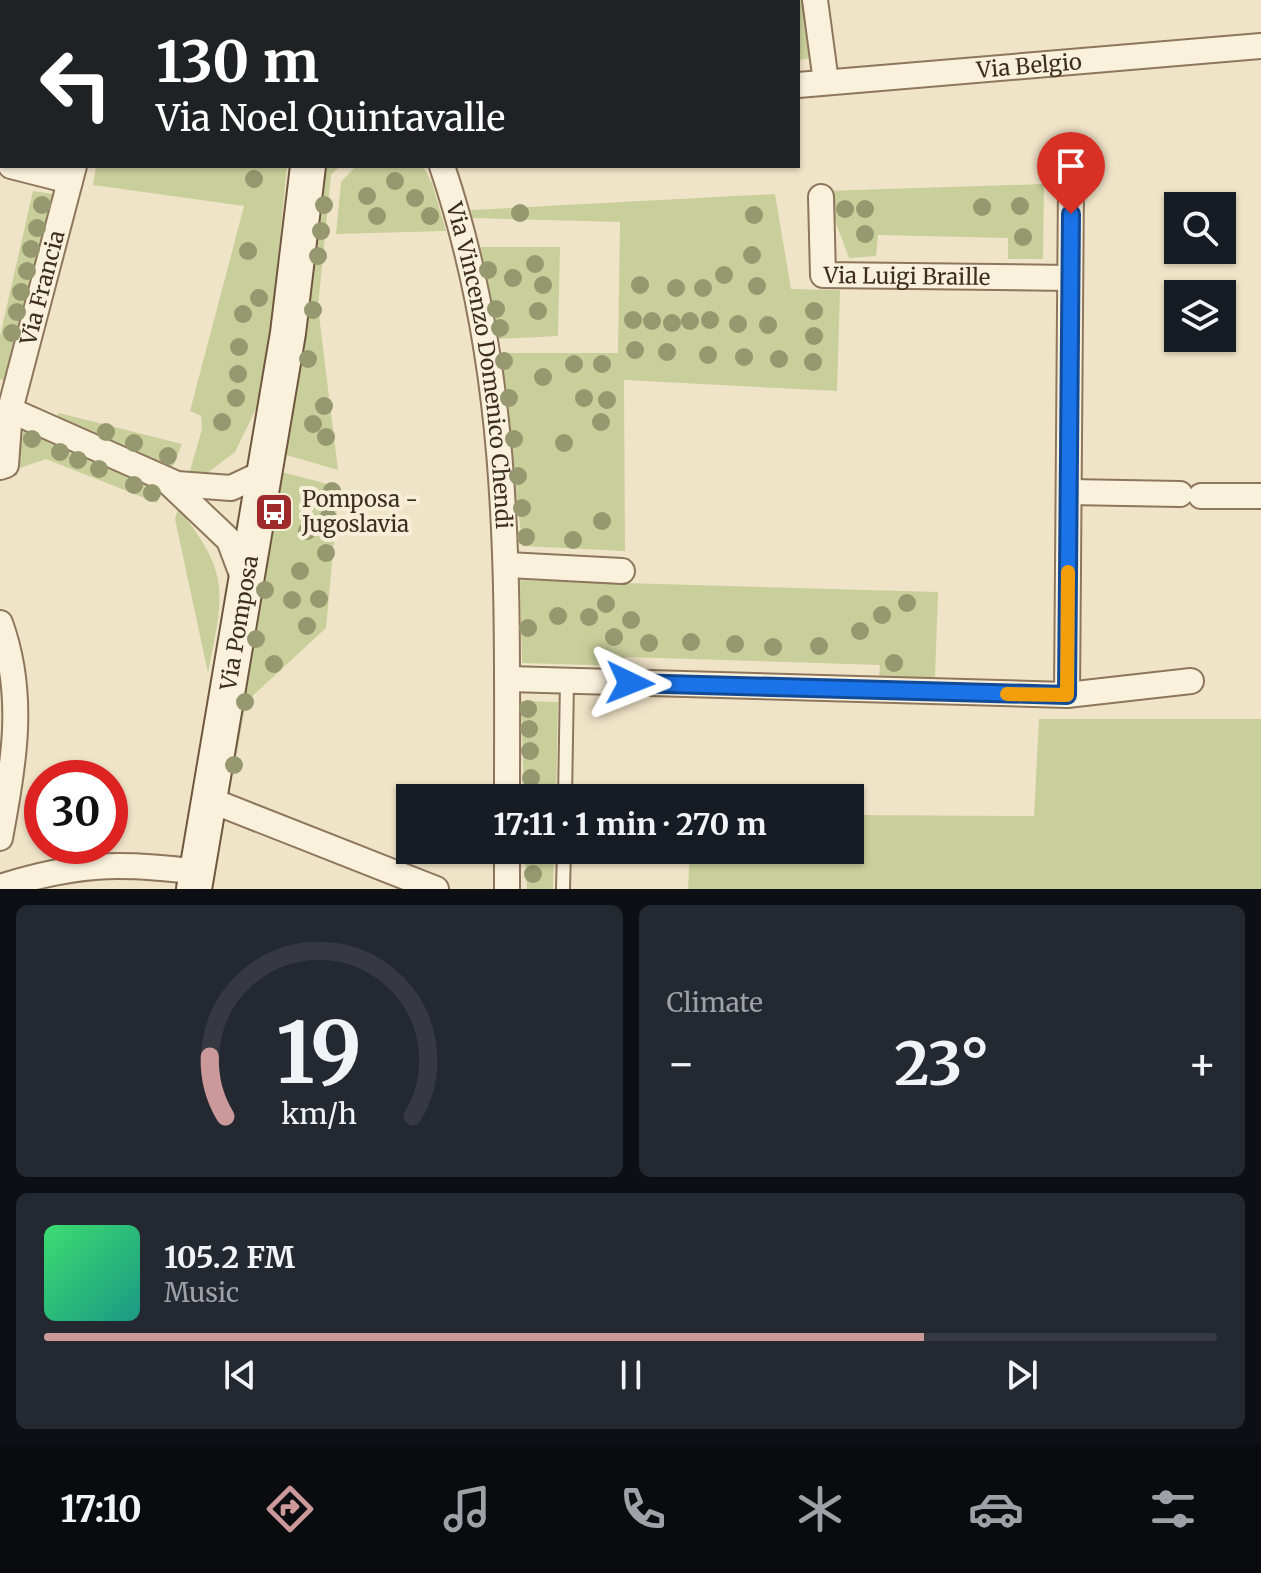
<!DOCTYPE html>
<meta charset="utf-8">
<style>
body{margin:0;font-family:Merriweather,serif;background:#242831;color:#f1f3f6;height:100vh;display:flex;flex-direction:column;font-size:30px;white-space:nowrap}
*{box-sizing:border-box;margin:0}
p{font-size:26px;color:#9ea1a6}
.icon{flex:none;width:44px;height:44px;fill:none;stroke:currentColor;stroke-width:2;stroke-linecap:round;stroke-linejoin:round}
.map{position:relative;height:889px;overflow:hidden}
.drawer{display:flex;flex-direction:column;gap:16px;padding:16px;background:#0d0f14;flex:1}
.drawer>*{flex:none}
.top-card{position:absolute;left:0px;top:0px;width:800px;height:168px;box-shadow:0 2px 6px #0004;background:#202124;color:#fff;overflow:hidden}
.controls{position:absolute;left:1164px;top:192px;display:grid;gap:16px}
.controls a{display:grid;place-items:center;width:72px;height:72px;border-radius:0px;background:#171b24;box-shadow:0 2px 6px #0004;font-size:40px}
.speed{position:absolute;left:24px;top:760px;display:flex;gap:16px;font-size:40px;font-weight:700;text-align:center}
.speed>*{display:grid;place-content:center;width:104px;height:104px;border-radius:50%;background:#171b24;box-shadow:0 2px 6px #0004;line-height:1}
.speed .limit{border:12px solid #d22;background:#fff;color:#111}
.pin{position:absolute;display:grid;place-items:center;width:68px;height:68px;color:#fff;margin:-82px -34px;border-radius:50% 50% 50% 0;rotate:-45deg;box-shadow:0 0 8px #0007}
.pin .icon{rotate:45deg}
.me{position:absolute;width:88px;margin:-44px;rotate:92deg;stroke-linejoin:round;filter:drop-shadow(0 0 6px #0008)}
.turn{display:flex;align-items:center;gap:28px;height:168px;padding:0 24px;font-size:36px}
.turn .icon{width:104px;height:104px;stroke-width:2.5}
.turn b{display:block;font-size:56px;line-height:68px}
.big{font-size:60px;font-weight:700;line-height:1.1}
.drawer .card{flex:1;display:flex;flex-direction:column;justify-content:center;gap:12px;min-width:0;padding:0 28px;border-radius:12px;background:#242831}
.drawer .dial{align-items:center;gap:0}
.dial svg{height:208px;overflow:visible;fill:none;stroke:#363941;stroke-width:7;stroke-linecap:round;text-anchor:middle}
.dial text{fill:#f1f3f6;stroke:none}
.song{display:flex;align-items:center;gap:24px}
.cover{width:96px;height:96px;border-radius:12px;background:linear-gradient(135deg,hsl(140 70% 55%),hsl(170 70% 35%))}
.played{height:8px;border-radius:4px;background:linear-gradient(90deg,#cc999b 75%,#363941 75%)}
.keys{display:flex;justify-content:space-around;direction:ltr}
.heat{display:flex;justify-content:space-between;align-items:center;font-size:44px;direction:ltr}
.drawer .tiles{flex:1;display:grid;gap:16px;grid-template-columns:1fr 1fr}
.card:last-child{grid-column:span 2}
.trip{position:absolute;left:396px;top:784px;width:468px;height:80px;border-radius:0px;background:#171b24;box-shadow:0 2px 6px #0004;font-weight:700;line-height:80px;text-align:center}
.tabs{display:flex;height:128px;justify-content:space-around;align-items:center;background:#090b0e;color:#9ea1a6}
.tabs .icon{width:56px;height:56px}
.tabs .active{color:#cc999b}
.tabs b{font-size:36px;color:#f1f3f6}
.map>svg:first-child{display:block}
.green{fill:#c9cf9b}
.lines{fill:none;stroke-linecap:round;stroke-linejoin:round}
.service-casing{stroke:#8d765c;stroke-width:16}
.minor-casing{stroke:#8d765c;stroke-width:28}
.secondary-casing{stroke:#6f573f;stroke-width:38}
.service{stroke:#faf1dc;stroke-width:12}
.minor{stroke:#faf1dc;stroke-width:24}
.secondary{stroke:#faf1dc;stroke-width:34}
.tree{fill:#96986f}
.route-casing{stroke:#114b97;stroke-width:20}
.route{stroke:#1a73e8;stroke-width:14}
.slow{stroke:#f59e0b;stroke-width:14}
.labels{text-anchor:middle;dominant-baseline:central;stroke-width:8;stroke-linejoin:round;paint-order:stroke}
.street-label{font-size:22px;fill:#3d2e20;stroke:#f7eed8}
.poi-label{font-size:22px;fill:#3d2e20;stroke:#f7eed8;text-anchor:start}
</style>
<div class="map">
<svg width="1261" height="889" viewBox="0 0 1261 889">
<rect width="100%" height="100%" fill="#f0e4c8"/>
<g class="green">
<polygon points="780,0 805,0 812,58 798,60 798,2"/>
<polygon points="96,166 287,166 272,319 258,405 235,452 202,477 189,474 202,429 201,416 190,411 244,206 93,185"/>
<polygon points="325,166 340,166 331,175 318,307 338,470 283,454 307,314"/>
<polygon points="356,166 423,166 432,183 446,231 336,234 341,182"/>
<polygon points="1044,184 1043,259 1008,259 1008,238 878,235 876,256 849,258 824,191"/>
<polygon points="33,191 53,194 7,381 0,379 0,336"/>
<polygon points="775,194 791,289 840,290 837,391 624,380 625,551 523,546 496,353 618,353 620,222 472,218 471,210"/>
<polygon points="479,247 560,247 558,336 497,339"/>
<polygon points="59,413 182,444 169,475 55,422"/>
<polygon points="21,422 162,490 157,503 46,459 17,469"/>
<polygon points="282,472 339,487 326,628 246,702 231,785 224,783"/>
<path d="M178 508C231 574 224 594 208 673L175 519Z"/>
<polygon points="520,580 938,592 935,677 879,677 880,665 625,657 622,666 522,663"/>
<polygon points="521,701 558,702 556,798 524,798"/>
<polygon points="1039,719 1261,719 1261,889 688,889 690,850 850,850 850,815 1034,816"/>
<polygon points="525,850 554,850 553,889 527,889"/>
</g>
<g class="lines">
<g class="service-casing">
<g id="service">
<polyline points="565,798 567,681"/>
<polyline points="563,889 564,850"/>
</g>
</g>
<g class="minor-casing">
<g id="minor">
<polyline points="765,0 765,2"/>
<polyline points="815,0 826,82"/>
<polyline points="64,2 64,0"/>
<path id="s1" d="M798 85 1261 46"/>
<polyline points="11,166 70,181"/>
<path id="s2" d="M442 166C513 376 507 580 507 798"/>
<path id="s3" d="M821 197 823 275 1070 278"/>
<polyline points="0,414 10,410 177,484 231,488 265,472"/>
<path id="s4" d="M0 467 6 465 10 410 74 166"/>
<polyline points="168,482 229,540 244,580"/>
<polyline points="1069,492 1180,494"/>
<polyline points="1201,496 1261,496"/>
<polyline points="507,565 622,571"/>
<path d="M0 623C26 694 14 765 0 838"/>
<polyline points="507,679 1067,695 1191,681"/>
<polyline points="1067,695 1071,183"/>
<polyline points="210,800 436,889"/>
<polyline points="507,850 507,889"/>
<path d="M0 887C76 863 119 862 197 872"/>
</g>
</g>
<g class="secondary-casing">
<g id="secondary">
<polyline points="240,0 243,2"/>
<polyline points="311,2 314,0"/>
<path id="s5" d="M194 889 288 333 308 166"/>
</g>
</g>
<use href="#service" class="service"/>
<use href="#minor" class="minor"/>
<use href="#secondary" class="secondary"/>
</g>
<g class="tree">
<circle cx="254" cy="179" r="9"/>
<circle cx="395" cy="181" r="9"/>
<circle cx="367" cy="196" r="9"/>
<circle cx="415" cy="198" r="9"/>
<circle cx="42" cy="205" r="9"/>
<circle cx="324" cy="205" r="9"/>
<circle cx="1020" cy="206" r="9"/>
<circle cx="982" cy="207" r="9"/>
<circle cx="845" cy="209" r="9"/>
<circle cx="865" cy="209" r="9"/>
<circle cx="520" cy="213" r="9"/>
<circle cx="754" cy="215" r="9"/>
<circle cx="377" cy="216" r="9"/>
<circle cx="430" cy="216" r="9"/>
<circle cx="37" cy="228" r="9"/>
<circle cx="321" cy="231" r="9"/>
<circle cx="865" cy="234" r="9"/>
<circle cx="1023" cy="237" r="9"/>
<circle cx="31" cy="249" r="9"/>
<circle cx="248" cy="251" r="9"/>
<circle cx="752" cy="255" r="9"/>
<circle cx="318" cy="256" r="9"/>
<circle cx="535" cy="264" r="9"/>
<circle cx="488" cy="270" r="9"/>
<circle cx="27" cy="271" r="9"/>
<circle cx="724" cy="275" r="9"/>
<circle cx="513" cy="278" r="9"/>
<circle cx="543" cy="285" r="9"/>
<circle cx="640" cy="285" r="9"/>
<circle cx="757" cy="286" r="9"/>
<circle cx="676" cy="288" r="9"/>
<circle cx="703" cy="288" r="9"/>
<circle cx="21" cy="292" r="9"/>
<circle cx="259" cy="298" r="9"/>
<circle cx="496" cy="309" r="9"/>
<circle cx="313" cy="310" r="9"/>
<circle cx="538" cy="311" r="9"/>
<circle cx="814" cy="311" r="9"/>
<circle cx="17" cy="312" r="9"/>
<circle cx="243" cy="314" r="9"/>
<circle cx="633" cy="320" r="9"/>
<circle cx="710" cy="320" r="9"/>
<circle cx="652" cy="321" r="9"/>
<circle cx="690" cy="321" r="9"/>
<circle cx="672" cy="323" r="9"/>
<circle cx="738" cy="324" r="9"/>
<circle cx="768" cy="325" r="9"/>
<circle cx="500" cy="328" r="9"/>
<circle cx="12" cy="333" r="9"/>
<circle cx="814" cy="336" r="9"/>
<circle cx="239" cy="347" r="9"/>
<circle cx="635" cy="350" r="9"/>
<circle cx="667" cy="352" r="9"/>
<circle cx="708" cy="355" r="9"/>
<circle cx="744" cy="357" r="9"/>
<circle cx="308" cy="359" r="9"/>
<circle cx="779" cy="359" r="9"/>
<circle cx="504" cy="361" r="9"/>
<circle cx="813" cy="362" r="9"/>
<circle cx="574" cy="364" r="9"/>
<circle cx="602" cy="364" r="9"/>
<circle cx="238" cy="374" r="9"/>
<circle cx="543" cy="377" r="9"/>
<circle cx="236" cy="398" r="9"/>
<circle cx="509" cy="398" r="9"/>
<circle cx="584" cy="398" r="9"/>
<circle cx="607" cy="400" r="9"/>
<circle cx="324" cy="406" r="9"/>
<circle cx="222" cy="422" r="9"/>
<circle cx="601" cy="422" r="9"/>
<circle cx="313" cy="424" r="9"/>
<circle cx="106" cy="432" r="9"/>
<circle cx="326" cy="437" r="9"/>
<circle cx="32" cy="439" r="9"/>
<circle cx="514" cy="439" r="9"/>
<circle cx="134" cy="443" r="9"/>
<circle cx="564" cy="443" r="9"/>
<circle cx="60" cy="452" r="9"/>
<circle cx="168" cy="456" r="9"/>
<circle cx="78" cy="460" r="9"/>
<circle cx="99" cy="469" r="9"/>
<circle cx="518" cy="476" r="9"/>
<circle cx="134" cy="485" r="9"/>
<circle cx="332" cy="491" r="9"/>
<circle cx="152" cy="493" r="9"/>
<circle cx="522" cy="508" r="9"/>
<circle cx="328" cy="518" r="9"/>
<circle cx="602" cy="521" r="9"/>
<circle cx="307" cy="531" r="9"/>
<circle cx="526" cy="537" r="9"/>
<circle cx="573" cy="540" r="9"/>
<circle cx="326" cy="553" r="9"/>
<circle cx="300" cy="571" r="9"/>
<circle cx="265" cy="590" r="9"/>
<circle cx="319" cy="599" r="9"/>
<circle cx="292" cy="600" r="9"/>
<circle cx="907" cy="603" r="9"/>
<circle cx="606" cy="604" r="9"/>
<circle cx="882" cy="615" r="9"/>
<circle cx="558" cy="616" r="9"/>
<circle cx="589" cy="617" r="9"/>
<circle cx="631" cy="620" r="9"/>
<circle cx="307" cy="626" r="9"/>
<circle cx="528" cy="628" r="9"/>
<circle cx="860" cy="631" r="9"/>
<circle cx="614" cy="637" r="9"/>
<circle cx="256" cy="639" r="9"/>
<circle cx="691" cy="642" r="9"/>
<circle cx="649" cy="643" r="9"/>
<circle cx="735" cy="644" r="9"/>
<circle cx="819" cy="646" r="9"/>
<circle cx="773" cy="647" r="9"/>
<circle cx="894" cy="663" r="9"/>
<circle cx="274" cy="664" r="9"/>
<circle cx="245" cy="702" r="9"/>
<circle cx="528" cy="709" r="9"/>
<circle cx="529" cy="729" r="9"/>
<circle cx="530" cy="751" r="9"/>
<circle cx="234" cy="765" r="9"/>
<circle cx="531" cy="778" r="9"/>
<circle cx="533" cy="874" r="9"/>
</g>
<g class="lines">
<g class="route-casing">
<polyline id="route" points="630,683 1067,695 1071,214"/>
</g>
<use href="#route" class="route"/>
<polyline class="slow" points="1007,694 1067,695 1068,572"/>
</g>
<defs>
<g id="bus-square" transform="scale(2)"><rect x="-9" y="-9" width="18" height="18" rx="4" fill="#9e2a2b" stroke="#f7eed8"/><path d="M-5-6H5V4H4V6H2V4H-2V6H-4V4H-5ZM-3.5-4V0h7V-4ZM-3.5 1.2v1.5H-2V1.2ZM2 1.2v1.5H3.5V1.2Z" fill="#fff"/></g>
</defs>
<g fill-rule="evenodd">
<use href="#bus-square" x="274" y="512"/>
</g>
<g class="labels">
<g class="street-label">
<text stroke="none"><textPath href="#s1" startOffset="232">Via Belgio</textPath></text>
<text stroke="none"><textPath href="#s3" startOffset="162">Via Luigi Braille</textPath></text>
<text stroke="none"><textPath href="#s4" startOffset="188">Via Francia</textPath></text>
<text stroke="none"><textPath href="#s2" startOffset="204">Via Vincenzo Domenico Chendi</textPath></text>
<text stroke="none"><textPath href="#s5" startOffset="270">Via Pomposa</textPath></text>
</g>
<g class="poi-label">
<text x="302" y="499">Pomposa -<tspan x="302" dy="25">Jugoslavia</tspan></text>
</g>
</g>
</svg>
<div class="controls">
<a><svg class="icon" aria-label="search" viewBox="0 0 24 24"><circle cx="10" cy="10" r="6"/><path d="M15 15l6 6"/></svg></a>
<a><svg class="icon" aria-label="layers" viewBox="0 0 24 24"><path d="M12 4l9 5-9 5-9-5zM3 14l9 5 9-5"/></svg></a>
</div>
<div class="speed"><div class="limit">30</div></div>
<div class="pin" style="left:1071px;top:214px;background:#d93025"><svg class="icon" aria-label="arrive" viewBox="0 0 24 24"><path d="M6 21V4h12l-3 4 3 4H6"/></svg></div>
<svg class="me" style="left:630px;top:683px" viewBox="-20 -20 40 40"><path d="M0-17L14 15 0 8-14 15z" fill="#1a73e8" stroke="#fff" stroke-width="4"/></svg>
<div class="trip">17:11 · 1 min · 270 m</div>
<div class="top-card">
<div class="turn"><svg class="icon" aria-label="left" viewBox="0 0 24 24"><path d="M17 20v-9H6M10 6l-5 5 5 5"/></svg><div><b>130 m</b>Via Noel Quintavalle</div></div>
</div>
</div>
<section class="drawer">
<div class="tiles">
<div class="card dial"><svg viewBox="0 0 100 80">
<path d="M14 69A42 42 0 1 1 86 69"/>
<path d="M14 69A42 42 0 0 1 8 46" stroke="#cc999b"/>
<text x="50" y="56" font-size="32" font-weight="700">19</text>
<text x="50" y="72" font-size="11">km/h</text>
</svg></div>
<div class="card"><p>Climate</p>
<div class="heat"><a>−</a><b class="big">23°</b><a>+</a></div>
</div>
<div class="card">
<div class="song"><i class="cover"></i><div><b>105.2 FM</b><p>Music</p></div></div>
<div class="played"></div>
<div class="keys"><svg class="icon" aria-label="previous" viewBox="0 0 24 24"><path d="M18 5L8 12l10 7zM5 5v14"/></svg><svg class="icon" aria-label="pause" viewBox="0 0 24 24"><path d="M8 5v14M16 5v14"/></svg><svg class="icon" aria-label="next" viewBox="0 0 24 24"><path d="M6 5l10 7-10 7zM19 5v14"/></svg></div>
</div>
</div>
</section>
<nav class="tabs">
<b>17:10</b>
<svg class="icon active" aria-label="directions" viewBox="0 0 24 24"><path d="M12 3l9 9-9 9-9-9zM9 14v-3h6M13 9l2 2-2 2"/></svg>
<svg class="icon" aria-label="music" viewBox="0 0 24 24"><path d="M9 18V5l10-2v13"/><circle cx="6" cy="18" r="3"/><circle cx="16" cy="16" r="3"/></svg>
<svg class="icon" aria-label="phone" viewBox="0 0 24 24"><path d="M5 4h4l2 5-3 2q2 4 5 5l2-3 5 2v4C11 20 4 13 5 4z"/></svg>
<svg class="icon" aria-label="climate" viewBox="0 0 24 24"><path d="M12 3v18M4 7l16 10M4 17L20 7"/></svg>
<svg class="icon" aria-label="car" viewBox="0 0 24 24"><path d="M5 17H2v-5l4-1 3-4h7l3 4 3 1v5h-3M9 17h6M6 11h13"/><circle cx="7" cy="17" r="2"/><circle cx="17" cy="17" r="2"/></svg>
<svg class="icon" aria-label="filters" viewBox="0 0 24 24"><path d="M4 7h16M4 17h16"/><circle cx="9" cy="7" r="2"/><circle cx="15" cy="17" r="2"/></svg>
</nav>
